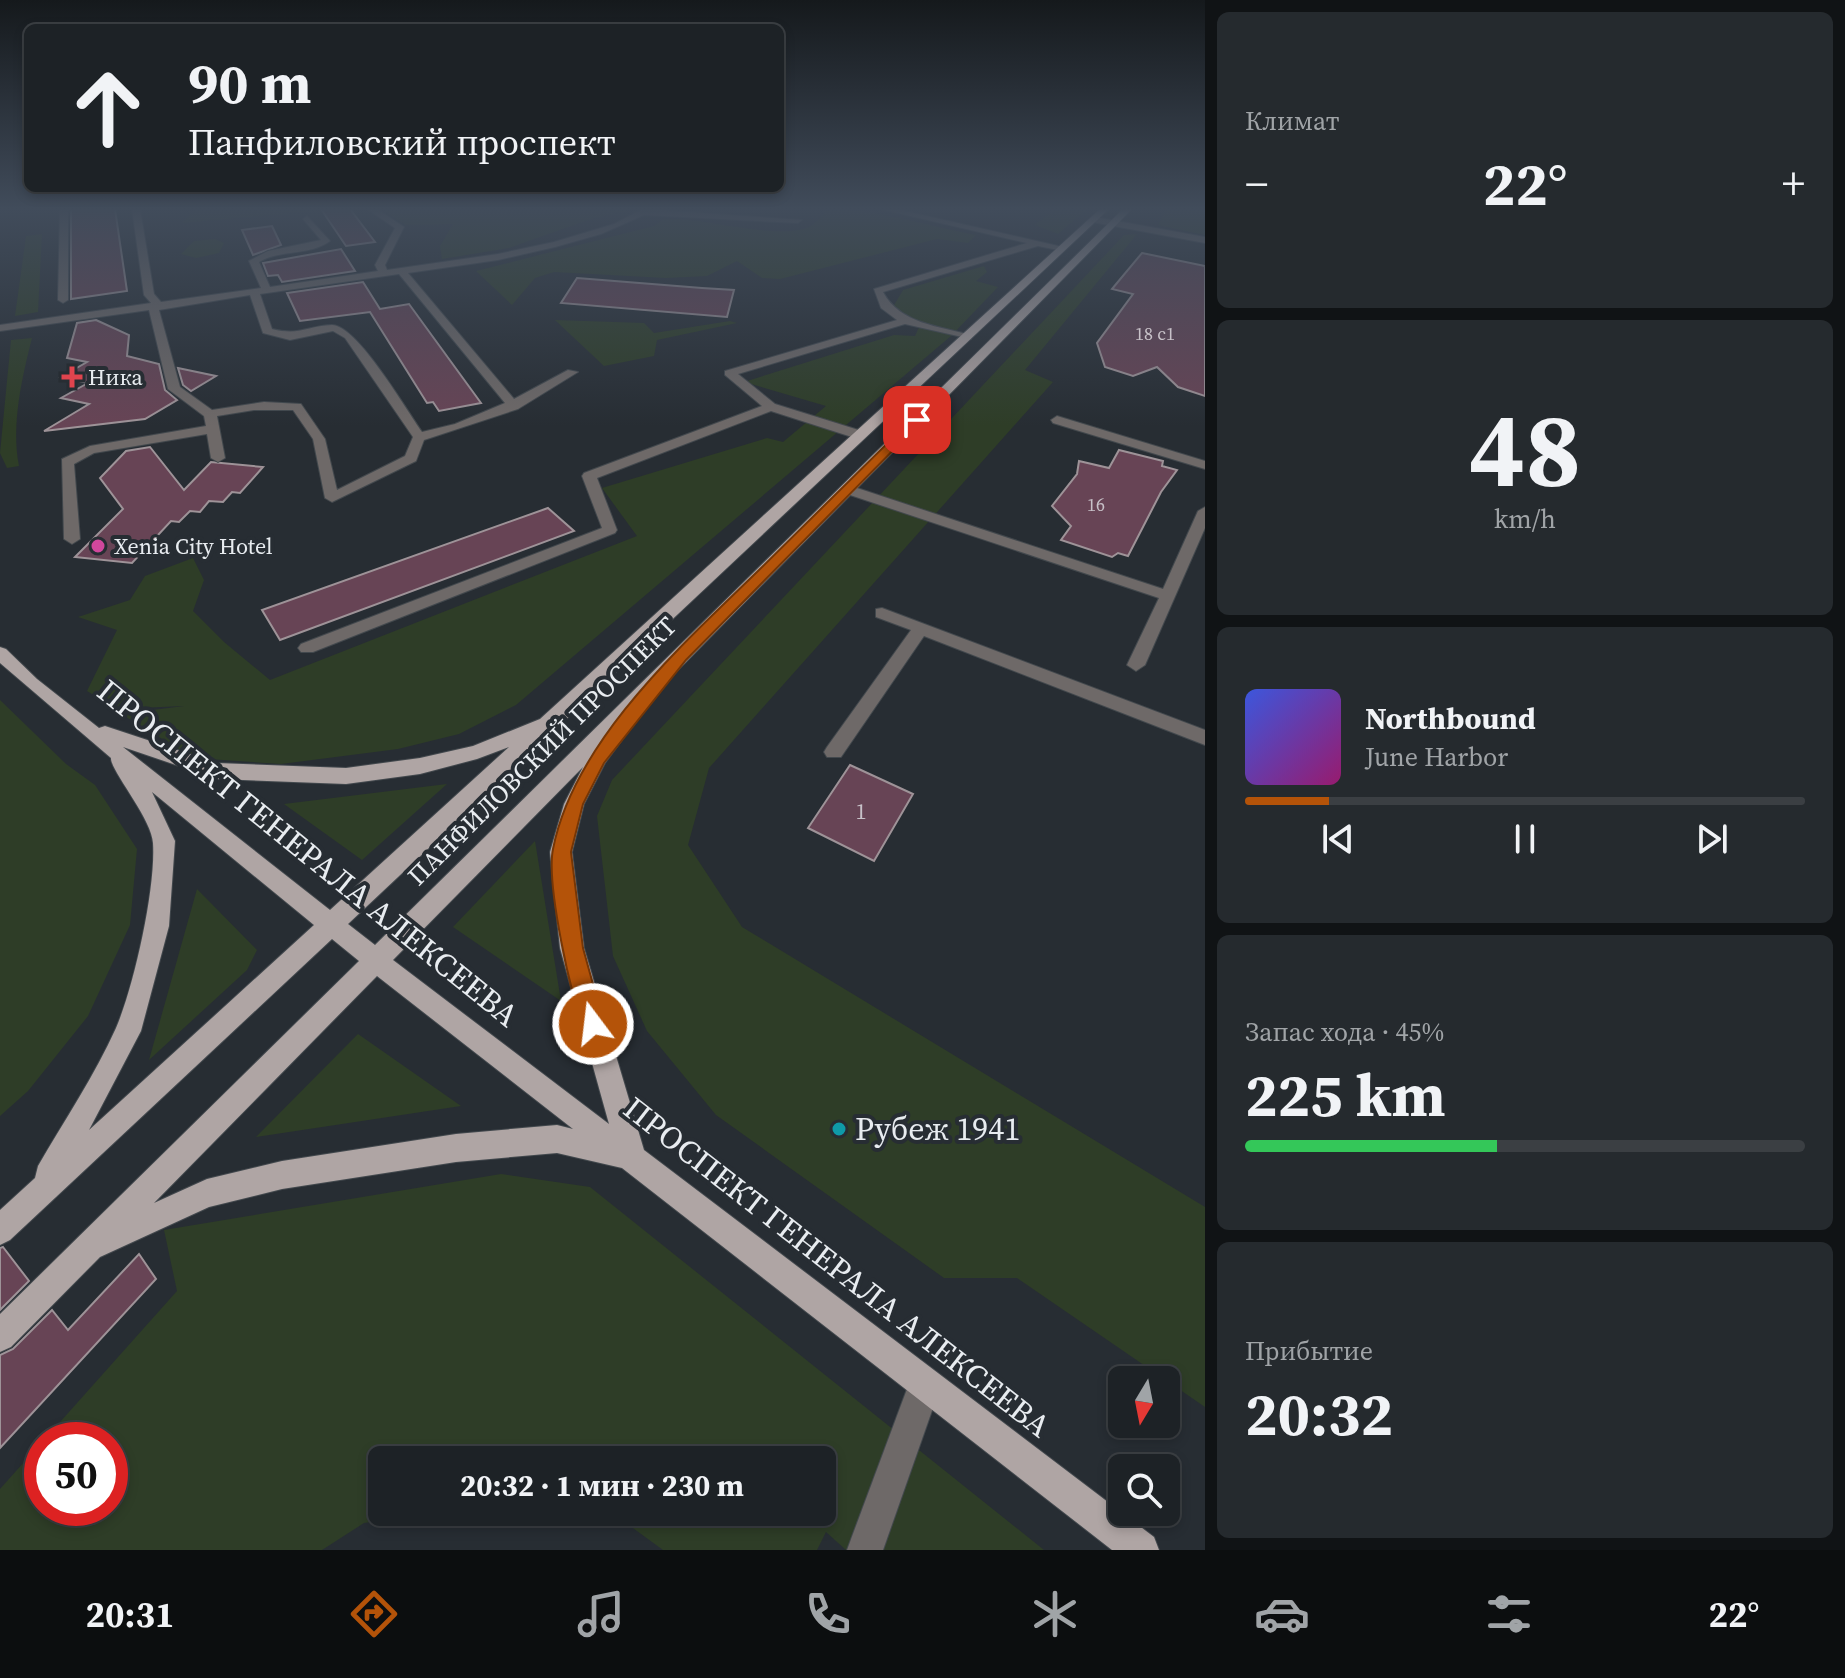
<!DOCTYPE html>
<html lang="ru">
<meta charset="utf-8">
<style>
body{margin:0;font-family:"Source Serif 4",serif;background:#252a2e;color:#f1f3f6;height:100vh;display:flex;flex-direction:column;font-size:30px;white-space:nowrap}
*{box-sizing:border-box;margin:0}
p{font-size:26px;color:#a0a4a7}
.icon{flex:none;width:44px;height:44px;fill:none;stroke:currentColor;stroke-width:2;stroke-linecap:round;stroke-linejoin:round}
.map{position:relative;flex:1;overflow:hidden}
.drawer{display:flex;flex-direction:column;gap:12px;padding:12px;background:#101315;width:640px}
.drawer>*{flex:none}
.banner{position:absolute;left:24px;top:24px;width:760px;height:168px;border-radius:12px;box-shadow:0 4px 12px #0003,0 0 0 2px #3b3f43;background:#1d2226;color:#f1f3f6;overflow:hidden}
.needle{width:52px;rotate:190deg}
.buttons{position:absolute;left:1108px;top:1366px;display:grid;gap:16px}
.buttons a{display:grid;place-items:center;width:72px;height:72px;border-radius:12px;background:#1d2226;box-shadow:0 4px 12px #0003,0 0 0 2px #3b3f43;font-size:40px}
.speed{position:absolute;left:24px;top:1422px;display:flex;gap:16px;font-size:40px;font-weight:700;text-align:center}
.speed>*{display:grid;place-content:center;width:104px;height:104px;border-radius:50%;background:#1d2226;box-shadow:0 4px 12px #0003,0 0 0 2px #3b3f43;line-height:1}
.speed .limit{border:12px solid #d22;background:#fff;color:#111}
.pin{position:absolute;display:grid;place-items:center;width:68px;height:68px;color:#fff;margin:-34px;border-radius:16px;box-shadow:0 4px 12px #0006}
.me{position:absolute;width:88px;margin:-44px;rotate:345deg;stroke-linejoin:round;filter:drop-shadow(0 0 6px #0008)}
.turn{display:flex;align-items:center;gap:28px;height:168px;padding:0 32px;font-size:36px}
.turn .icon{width:104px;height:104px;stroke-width:2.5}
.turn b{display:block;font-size:56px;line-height:68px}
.big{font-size:60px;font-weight:700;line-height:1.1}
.drawer .tile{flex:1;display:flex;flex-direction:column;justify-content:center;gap:12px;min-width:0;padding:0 28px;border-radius:12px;background:#252a2e}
.drawer .dial{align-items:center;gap:0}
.dial b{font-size:104px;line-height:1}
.song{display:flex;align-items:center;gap:24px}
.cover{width:96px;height:96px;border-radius:12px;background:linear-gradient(135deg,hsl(230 70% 55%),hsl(320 70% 35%))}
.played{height:8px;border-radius:4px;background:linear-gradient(90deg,#b45309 15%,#3b3f43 15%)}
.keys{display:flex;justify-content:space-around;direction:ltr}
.heat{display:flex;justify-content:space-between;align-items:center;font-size:44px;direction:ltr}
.charge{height:12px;border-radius:6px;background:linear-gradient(90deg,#34c759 45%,#3b3f43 0)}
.trip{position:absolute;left:368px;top:1446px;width:468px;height:80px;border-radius:12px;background:#1d2226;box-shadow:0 4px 12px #0003,0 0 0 2px #3b3f43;font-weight:700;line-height:80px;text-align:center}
.tabs{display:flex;height:128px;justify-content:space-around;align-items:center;background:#0c0e0f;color:#a0a4a7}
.tabs .icon{width:56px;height:56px}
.tabs .active{color:#b45309}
.tabs b{font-size:36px;color:#f1f3f6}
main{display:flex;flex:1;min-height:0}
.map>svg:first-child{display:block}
.green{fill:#2e3d27}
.building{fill:#674455;stroke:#9e9398;stroke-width:2}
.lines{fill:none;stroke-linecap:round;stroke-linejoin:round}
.minor-casing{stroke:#42484d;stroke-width:2}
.major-casing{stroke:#42484d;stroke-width:2}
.minor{fill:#6e6968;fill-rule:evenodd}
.major{fill:#afa5a4;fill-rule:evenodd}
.route{fill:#b45309;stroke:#753606;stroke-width:2}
.health-dot{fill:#e0444e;stroke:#272d33;stroke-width:3}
.hotel-dot{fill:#d1479c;stroke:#272d33;stroke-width:3}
.culture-dot{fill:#0f9aa8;stroke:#272d33;stroke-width:3}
.labels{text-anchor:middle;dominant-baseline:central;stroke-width:8;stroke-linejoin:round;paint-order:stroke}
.far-number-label{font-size:18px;fill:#c8c2c9}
.far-poi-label{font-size:22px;fill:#e8ecf0;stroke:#272d33;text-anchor:start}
.number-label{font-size:22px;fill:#c8c2c9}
.street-label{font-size:26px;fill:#e8ecf0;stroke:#272d33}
.near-street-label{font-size:32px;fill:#e8ecf0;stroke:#272d33}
.near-poi-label{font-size:32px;fill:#e8ecf0;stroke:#272d33;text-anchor:start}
</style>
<main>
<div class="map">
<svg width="1205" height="1550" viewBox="0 0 1205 1550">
<rect width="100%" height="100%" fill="#272d33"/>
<g class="green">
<polygon points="196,209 337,209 182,223"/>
<polygon points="381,209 629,209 630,210 591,219 509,248 442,259 440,246 453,224 406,225"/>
<path d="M828 209C877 209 927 226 976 235L968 243 937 239 780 279 762 278 737 261 707 276 666 278 554 272 535 278 512 305 476 271 654 226 663 219C701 216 777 241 809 227 816 224 822 215 828 209Z"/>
<polygon points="1054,209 1087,209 1058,234 1035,225"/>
<polygon points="1167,209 1205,209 1205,235 1158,225"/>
<polygon points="42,234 38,312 15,316 26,236"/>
<polygon points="1137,234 1025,370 1053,382 709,768 688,845 742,927 1205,1207 1205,1407 1017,1278 944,1278 716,1115 647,1031 613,956 597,816 612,780 1124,235"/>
<polygon points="215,239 224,243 219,253 196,258 181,254 194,241"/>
<polygon points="984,266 987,272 976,281 998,287 951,336 516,705 459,734 398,749 281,764 194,758 121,714 184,706 117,709 87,691 117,630 78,617 130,600 145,576 193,558 204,580 193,611 224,642 270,680 637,536 602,488 767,438 783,442 826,406 744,382 894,335 915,336 921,323 893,307 903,290"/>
<polygon points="555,320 644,323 654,333 730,321 737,323 657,340 654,356 604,366"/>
<path d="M32 338C22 378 11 424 19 466L7 468 0 453 11 340Z"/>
<polygon points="0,700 66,764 95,785 137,849 130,925 88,1016 28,1091 0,1116"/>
<polygon points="447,784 362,860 284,804"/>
<polygon points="535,841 561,1001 453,927"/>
<polygon points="197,889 257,950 247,970 149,1060"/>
<polygon points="358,1034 461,1106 256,1137"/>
<polygon points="501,1174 590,1187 1044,1550 846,1550 826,1532 817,1550 663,1550 611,1512 822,1512 822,1460 382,1460 382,1512 433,1512 364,1523 322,1550 0,1550 0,1489 42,1442 42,1508 110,1508 110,1440 44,1440 177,1291 164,1230"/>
</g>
<g class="building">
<polygon points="71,209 115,209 127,291 71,299"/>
<polygon points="321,209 350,209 375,242 346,246"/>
<polygon points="272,226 281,245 253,255 242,230"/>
<polygon points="341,249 355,271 282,282 278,275 268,276 263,263"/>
<polygon points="1142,253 1205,266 1205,396 1178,387 1157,367 1133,376 1105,367 1097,343 1133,294 1112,289"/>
<polygon points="577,278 702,288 734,290 727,317 561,303"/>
<polygon points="363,282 380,309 409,304 481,403 439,411 433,402 427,403 370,312 300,321 287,293"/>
<polygon points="96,320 129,335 127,356 159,364 165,390 177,400 145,419 44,431 89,404 61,398 88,383 61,377 87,362 67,358 77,323"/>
<polygon points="178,368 216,376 191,391 183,385"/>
<polygon points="150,447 184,490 211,462 263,467 240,493 232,492 223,502 209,501 200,512 190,511 179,522 171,521 132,563 75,557 123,509 100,478 126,451"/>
<polygon points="1119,450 1163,461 1162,466 1177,470 1161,492 1128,556 1118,553 1112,557 1061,540 1071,526 1052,506 1077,474 1079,461 1109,468"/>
<polygon points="548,508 574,531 280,640 262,610"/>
<polygon points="850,765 913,794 874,861 808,828"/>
<polygon points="3,1247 29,1281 0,1310 0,1248"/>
<polygon points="139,1254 156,1279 0,1448 0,1355 13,1349 52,1310 68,1330"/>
</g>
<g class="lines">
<g class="minor-casing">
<g id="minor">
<polygon points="60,209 68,209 68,300 63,303 58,300"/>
<path d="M132 209H140L154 294 161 302 261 288 249 261 268 251 321 240 303 219 307 216 330 241C310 256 281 249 259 262L270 287 378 271 375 265 395 228 367 209H377L404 227 385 265 387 270 498 254 554 242 614 224 643 209 802 220 798 223 644 215 601 234 555 247 498 260 408 273 514 399 568 370 578 372 518 409 424 440 416 461 332 502 325 498 313 439 293 410H254L217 416 225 458 218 462 211 458 207 434 94 453 74 464 80 539 72 544 64 539 62 459 90 446 206 426 204 416 168 389 149 310 0 331V325L151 303 144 295ZM399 274 505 403 455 424 422 432C407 411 357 325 332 325 307 326 300 336 272 329L260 294ZM250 295 263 333 290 340 333 331 345 338 413 437 405 456 337 490 325 439 301 404 264 402 212 410 180 387 159 310Z"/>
<path d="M880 209H896L1067 248 1063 251 1038 246 883 292C900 324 939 326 971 335V339L905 324 738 374 775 404 865 432V438H855L771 411 597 478 617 530 615 533 313 652H301L298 648 301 644 602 528 582 476 584 473 762 406 725 375V371L897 320 881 308 874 289 1027 243Z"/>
<polygon points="1095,217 1205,237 1205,243 1092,222"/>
<polygon points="1057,416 1205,461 1205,469 1053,423 1051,420"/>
<polygon points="844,487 854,487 1163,589 1198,511 1205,507 1205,528 1145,665 1136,671 1127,665 1159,598 844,493"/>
<polygon points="882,608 1205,730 1205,745 924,636 841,757 827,757 824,752 827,747 911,630 876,617 876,609"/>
<polygon points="925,1369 937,1373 941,1385 883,1550 847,1550 913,1373"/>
</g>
</g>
<g class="major-casing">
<path id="major" d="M1100 209H1109L348 924 375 945 1123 209H1132L615 734 622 740 605 763 584 804 572 852 584 948 644 1150 1154 1537 1159 1550H1112L622 1168 557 1153 456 1162 282 1189 209 1207 100 1257 11 1347 0 1352V1314L359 961 332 939 10 1240 0 1245V1210L35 1178 38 1166C64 1121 95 1075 116 1028 134 986 156 888 153 843 152 819 110 770 111 758L0 663V647L6 649 37 679 99 728 105 726 217 763 346 768 420 758 473 746 540 719ZM123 747 217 779 346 784 420 774 477 759 509 747 330 910ZM583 767 564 804 550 852 560 948 609 1124 393 960ZM152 792 314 925 89 1130 141 1031 169 926 175 841ZM377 976 573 1129 557 1125 456 1134 282 1161 207 1179 154 1203Z"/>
</g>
<use href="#minor" class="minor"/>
<use href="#major" class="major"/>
</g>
<linearGradient id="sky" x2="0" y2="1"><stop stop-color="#15191c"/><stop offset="0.49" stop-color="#414c5b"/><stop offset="1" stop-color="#414c5b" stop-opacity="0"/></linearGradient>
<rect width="1205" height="426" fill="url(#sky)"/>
<path class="route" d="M913 418 923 420 686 660 604 763 583 804 571 852 583 948 604 1024 601 1032 593 1035 585 1032C571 999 546 883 553 849 574 741 682 645 758 571 809 520 861 469 913 418Z"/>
<path class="health-dot" d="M68 365h8v8h8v8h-8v8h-8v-8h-8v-8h8z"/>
<circle class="hotel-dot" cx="98" cy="546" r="8"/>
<circle class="culture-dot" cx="839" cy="1129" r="8"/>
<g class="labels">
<g class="far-number-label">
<text x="1155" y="333">18 с1</text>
<text x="1096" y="504">16</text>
</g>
<g class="far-poi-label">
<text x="88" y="377">Ника</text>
<text x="114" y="546">Xenia City Hotel</text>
</g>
<g class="number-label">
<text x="861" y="811">1</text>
</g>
<g class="street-label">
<text transform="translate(542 751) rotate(-45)">ПАНФИЛОВСКИЙ ПРОСПЕКТ</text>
</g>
<g class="near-street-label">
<text transform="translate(308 853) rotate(39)">ПРОСПЕКТ ГЕНЕРАЛА АЛЕКСЕЕВА</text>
<text transform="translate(837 1267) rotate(38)">ПРОСПЕКТ ГЕНЕРАЛА АЛЕКСЕЕВА</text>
</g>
<g class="near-poi-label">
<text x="855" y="1129">Рубеж 1941</text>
</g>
</g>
</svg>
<div class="buttons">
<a><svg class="needle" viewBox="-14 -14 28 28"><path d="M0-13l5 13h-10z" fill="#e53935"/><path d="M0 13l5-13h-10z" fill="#a0a4a7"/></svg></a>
<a><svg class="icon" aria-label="search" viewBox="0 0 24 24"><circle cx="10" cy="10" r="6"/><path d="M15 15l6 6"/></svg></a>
</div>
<div class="speed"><div class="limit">50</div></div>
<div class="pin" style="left:917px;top:420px;background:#d93025"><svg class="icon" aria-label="arrive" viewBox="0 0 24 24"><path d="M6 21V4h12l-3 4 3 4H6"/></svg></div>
<svg class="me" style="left:593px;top:1024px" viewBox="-20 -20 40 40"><circle r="17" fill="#b45309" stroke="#fff" stroke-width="3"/><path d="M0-11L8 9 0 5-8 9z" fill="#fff"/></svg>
<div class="trip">20:32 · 1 мин · 230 m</div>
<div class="banner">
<div class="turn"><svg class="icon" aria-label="ahead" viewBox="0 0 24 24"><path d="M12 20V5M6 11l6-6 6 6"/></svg><div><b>90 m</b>Панфиловский проспект</div></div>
</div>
</div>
<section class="drawer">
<div class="tile"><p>Климат</p>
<div class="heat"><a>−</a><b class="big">22°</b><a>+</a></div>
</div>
<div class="tile dial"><b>48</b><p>km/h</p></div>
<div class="tile">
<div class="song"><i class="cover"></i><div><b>Northbound</b><p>June Harbor</p></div></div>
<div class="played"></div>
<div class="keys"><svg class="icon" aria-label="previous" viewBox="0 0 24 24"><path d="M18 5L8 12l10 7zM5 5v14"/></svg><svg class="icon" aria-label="pause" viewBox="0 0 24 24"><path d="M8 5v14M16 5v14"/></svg><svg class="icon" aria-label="next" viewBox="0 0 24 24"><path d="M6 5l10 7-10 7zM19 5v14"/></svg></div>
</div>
<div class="tile"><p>Запас хода · 45%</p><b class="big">225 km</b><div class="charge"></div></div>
<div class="tile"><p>Прибытие</p><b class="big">20:32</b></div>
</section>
</main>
<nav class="tabs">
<b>20:31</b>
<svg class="icon active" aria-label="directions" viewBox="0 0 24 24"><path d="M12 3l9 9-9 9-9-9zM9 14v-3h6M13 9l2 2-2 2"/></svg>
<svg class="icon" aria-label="music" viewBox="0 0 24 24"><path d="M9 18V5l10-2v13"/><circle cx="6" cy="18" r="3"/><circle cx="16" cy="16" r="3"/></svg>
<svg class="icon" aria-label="phone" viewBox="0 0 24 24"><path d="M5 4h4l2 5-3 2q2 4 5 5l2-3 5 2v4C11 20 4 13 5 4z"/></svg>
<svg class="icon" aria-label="climate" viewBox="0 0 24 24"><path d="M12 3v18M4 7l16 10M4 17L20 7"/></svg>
<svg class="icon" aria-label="car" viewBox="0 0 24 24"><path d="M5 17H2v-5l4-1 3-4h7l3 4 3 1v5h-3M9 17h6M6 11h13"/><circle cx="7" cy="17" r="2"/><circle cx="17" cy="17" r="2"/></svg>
<svg class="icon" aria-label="filters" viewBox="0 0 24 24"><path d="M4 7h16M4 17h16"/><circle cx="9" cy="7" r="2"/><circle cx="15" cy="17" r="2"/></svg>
<b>22°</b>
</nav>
